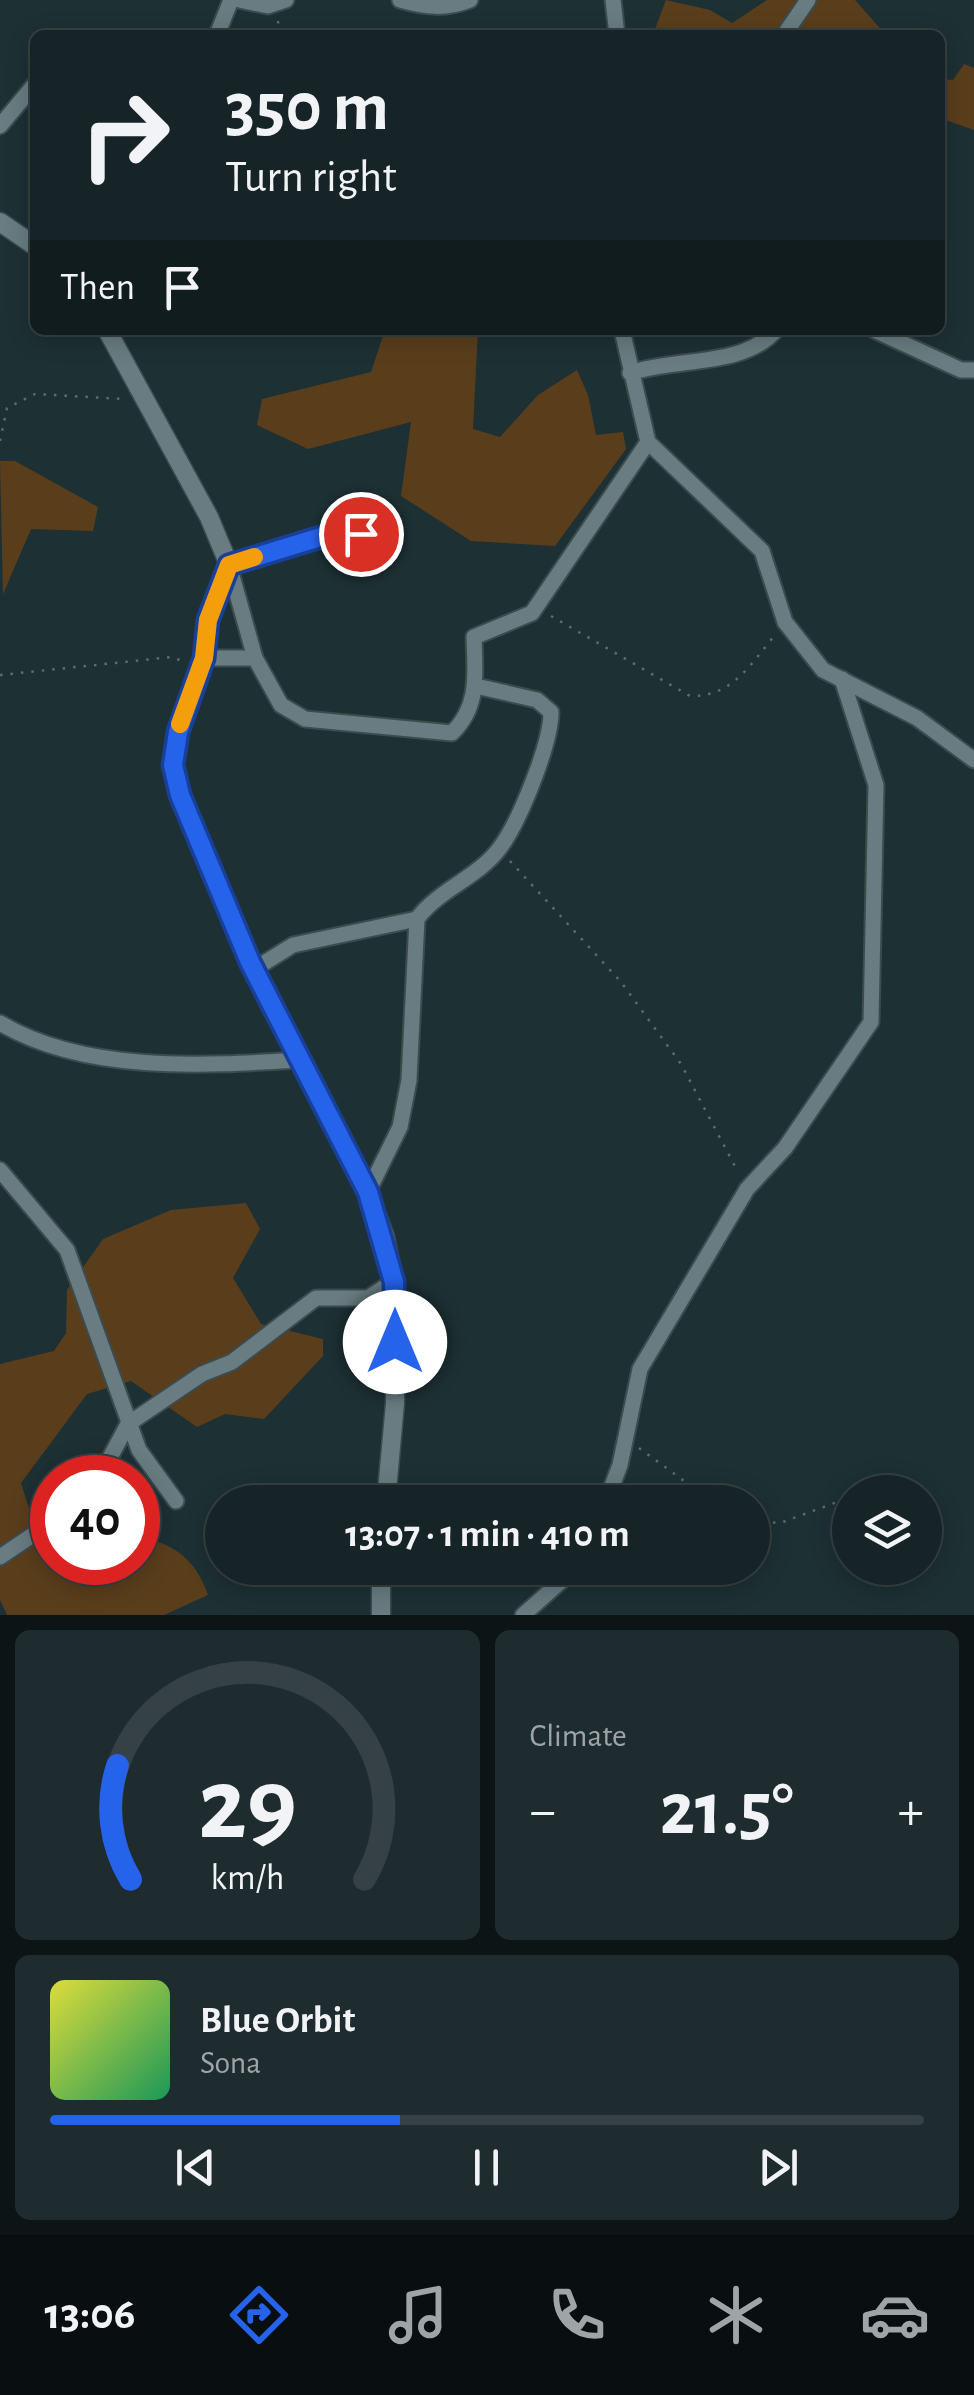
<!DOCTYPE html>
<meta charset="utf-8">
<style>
body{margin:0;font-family:"Alegreya Sans",sans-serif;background:#1f2c2f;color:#f1f3f6;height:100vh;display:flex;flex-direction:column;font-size:38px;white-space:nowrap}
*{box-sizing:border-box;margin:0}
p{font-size:32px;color:#9ea4a7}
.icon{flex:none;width:55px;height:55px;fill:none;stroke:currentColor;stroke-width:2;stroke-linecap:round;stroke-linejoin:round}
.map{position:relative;height:1615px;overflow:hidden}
.drawer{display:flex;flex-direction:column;gap:15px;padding:15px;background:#0c1415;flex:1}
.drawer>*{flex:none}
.banner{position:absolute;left:30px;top:30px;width:915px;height:305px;border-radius:15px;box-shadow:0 5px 25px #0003,0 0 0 2px #354144;background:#162427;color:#f1f3f6;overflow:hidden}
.controls{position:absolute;left:832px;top:1475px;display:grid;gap:20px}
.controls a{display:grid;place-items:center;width:110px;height:110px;border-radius:50%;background:#162427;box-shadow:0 5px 25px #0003,0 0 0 2px #354144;font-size:50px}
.speed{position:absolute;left:30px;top:1455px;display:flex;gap:20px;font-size:50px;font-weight:700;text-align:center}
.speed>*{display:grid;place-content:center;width:130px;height:130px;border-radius:50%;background:#162427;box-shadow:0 5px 25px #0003,0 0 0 2px #354144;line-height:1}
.speed .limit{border:15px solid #d22;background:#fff;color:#111}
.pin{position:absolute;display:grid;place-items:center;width:85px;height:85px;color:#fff;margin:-42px;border:5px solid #fff;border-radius:50%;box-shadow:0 2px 10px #0007}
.me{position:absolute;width:110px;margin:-55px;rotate:0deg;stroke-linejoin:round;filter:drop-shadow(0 0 8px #0008)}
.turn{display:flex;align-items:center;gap:35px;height:210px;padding:0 30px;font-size:45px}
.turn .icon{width:130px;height:130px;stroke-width:2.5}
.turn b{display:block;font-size:70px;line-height:85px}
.then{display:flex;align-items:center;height:95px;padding:0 30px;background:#0003;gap:20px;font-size:38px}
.big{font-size:75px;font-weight:600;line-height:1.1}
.drawer .widget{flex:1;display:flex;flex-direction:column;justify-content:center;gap:15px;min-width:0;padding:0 35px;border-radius:15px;background:#1f2c2f}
.drawer .dial{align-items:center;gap:0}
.dial svg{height:260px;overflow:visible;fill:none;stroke:#354144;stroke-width:7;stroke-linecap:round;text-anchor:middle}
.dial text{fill:#f1f3f6;stroke:none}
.song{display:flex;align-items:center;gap:30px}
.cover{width:120px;height:120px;border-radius:15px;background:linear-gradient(135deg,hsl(60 70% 55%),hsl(150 70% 35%))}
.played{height:10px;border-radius:5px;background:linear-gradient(90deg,#2563eb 40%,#354144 40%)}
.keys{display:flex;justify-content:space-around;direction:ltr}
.heat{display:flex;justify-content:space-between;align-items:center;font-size:55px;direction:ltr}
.drawer .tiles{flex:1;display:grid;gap:15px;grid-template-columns:1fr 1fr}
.widget:last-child{grid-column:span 2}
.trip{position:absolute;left:205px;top:1485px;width:565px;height:100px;border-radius:50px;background:#162427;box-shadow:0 5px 25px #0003,0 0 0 2px #354144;font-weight:600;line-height:100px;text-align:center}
.tab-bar{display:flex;height:160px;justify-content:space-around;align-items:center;background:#090e10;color:#9ea4a7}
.tab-bar .icon{width:70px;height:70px}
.tab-bar .on{color:#2563eb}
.tab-bar b{font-size:45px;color:#f1f3f6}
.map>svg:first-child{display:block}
.green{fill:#5a3e1c}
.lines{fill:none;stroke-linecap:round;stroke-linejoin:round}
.minor-casing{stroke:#3b4b4e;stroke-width:19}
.tertiary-casing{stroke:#3b4b4e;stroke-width:21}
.path{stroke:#5c6c6f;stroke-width:2.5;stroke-dasharray:2.5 8;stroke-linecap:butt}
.minor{stroke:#687c81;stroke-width:15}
.tertiary{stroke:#687c81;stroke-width:18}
.route-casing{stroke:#184099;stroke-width:25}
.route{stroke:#2563eb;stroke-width:18}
.slow{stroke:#f59e0b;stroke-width:18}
</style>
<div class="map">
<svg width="974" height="1615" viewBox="0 0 974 1615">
<rect width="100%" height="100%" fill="#1d3034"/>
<g class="green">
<polygon points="666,0 710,10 732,23 767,0 855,0 886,35 661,35 655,29"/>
<polygon points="964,64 974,68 974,130 940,118 940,79 953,80"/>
<polygon points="385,330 478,330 473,429 500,437 538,395 577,370 588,395 596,435 623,432 626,449 555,546 471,541 401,496 411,422 308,449 257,425 262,399 371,372"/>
<polygon points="0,461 15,461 98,507 93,531 31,529 3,594"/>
<path d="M246 1203 260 1229 233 1278 261 1324 323 1339V1356L264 1419 225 1414 197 1427 131 1381 87 1394 21 1483 31 1515 52 1518V1562H138V1535C176 1546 195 1558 208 1595L164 1615H7L0 1600V1364L54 1351 66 1333 67 1290 103 1239 171 1210Z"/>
</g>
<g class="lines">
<g class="minor-casing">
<g id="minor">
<polyline points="239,0 268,6 286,0"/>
<path d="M400 0C425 7 445 10 470 0"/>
<polyline points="613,0 617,35"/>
<polyline points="217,35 231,0"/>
<polyline points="784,35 808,0"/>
<polyline points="0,126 35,84"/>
<polyline points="622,330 648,442 762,551 785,622 823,670 917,718 974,760"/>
<polyline points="874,330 961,370 974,370"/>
<path d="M630 373C676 357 743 368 776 330"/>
<path d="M204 658H255L281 705 305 719 452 733C480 706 475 673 474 637L532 613 648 442"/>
<polyline points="255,658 229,565 324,536 361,534"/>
<polyline points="253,970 293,945 417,919"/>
<path d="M0 1023C84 1073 203 1066 297 1060"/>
<polyline points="0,1170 67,1250 139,1450 176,1501"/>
<path d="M368 1192 400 1127 409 1080 417 919C438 890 477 878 499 849 519 823 551 744 551 712L537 700 476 686"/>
<polyline points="99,1478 128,1424 202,1374 232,1362 316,1298 368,1298 394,1281"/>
<polyline points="606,1502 620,1465 640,1369 747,1189 785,1148 871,1022 876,785 842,679"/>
<polyline points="0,1557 52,1522"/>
<polyline points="523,1615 576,1568"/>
</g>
</g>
<g class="tertiary-casing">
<g id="tertiary">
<polyline points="0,222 35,246"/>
<polyline points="107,330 209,517 229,565 208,621 204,658 178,732 173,765 181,795 250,962 368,1192 385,1237 394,1281 395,1403 386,1502"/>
<polyline points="381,1568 381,1615"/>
</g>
</g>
<g class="path">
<polyline points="278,21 279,35"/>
<polyline points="0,441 7,408 35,394 124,399"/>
<path d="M551 616 690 696C732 697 750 665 775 635"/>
<polyline points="0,675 172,657 182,661"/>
<polyline points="510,861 621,982 681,1064 738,1172"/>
<polyline points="639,1448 713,1502"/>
<polyline points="752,1521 780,1523 848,1498"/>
</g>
<use href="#minor" class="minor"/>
<use href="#tertiary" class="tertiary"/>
</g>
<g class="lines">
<g class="route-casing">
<polyline id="route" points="361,534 324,536 229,565 208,620 204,658 178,732 173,765 180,795 250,962 368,1192 394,1282 395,1342"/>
</g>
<use href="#route" class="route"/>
<polyline class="slow" points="180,724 204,658 208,620 229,565 254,557"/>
</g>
</svg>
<div class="controls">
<a><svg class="icon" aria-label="layers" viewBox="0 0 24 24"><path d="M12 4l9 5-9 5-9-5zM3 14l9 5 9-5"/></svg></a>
</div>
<div class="speed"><div class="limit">40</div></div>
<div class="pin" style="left:361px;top:534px;background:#d93025"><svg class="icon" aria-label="arrive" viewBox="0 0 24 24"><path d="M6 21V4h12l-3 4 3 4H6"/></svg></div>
<svg class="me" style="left:395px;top:1342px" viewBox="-20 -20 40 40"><circle r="19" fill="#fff"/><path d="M0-13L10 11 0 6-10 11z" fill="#2563eb"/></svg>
<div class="trip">13:07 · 1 min · 410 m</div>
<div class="banner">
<div class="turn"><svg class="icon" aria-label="right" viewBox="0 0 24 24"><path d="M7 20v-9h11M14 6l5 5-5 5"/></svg><div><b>350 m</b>Turn right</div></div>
<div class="then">Then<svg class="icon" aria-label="arrive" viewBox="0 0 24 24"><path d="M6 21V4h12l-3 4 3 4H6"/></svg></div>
</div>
</div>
<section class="drawer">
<div class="tiles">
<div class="widget dial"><svg viewBox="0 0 100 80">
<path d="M14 69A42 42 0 1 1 86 69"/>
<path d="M14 69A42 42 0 0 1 10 34" stroke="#2563eb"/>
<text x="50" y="56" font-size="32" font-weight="700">29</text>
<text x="50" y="72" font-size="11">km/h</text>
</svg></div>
<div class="widget"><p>Climate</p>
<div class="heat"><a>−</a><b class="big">21.5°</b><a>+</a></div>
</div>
<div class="widget">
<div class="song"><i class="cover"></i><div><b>Blue Orbit</b><p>Sona</p></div></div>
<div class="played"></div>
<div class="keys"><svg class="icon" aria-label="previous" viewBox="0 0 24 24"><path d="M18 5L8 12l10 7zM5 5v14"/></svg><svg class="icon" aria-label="pause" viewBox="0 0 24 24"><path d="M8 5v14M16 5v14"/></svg><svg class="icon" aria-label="next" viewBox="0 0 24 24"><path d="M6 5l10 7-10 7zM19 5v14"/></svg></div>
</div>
</div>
</section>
<nav class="tab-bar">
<b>13:06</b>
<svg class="icon on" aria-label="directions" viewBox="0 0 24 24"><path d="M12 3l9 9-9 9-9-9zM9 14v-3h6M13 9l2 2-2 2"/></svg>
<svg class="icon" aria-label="music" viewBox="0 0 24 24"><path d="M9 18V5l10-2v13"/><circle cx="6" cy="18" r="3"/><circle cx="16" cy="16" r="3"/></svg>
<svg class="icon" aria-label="phone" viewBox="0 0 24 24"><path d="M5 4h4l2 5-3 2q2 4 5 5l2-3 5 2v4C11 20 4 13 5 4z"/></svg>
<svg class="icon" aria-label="climate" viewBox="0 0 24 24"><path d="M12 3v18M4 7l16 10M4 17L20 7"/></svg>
<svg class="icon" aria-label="car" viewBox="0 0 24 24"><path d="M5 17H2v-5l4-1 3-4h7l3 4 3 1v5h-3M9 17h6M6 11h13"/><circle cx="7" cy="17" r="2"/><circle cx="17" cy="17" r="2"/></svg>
</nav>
